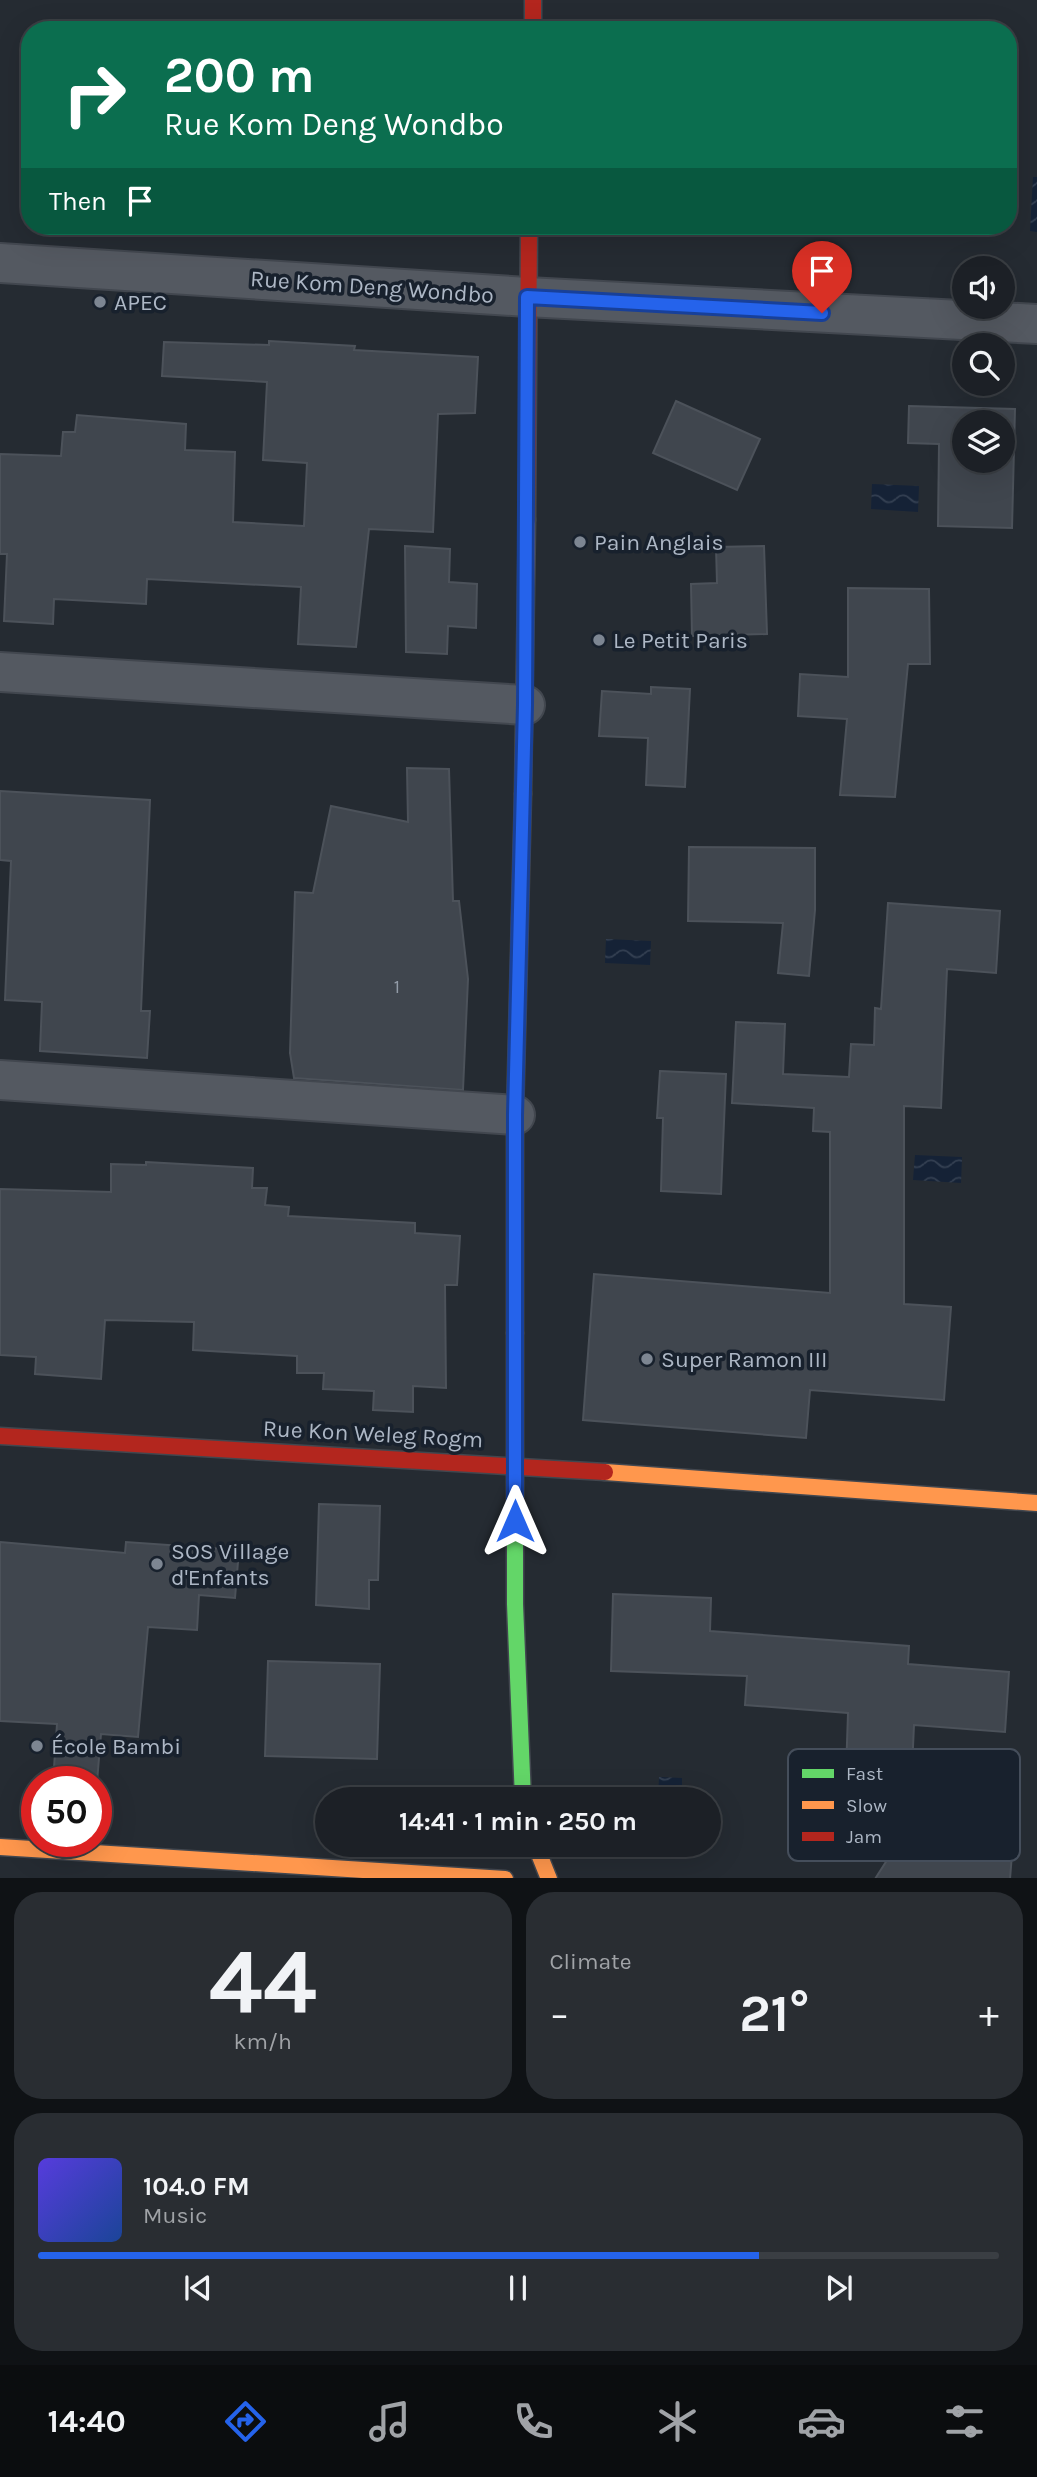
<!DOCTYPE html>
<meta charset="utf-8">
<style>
body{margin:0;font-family:Karla,sans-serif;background:#292d32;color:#f1f3f6;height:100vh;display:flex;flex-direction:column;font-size:26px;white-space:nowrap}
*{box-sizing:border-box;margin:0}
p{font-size:23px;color:#a0a3a7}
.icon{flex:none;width:38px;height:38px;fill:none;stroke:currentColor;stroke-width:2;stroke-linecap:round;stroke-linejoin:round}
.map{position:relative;height:1878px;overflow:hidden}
.drawer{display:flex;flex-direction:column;gap:14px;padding:14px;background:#0f1215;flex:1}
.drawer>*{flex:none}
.top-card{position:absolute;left:21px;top:21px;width:996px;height:214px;border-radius:28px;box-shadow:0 7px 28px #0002,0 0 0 2px #3a3e43;background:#0b6e4f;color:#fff;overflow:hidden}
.buttons{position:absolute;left:952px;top:256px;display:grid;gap:14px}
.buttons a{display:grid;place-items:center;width:63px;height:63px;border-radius:50%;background:#1c2026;box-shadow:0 7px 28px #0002,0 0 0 2px #3a3e43;font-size:35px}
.speed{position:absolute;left:21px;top:1766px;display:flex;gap:14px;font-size:35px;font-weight:700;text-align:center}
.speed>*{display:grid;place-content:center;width:91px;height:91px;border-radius:50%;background:#1c2026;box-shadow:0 7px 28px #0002,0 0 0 2px #3a3e43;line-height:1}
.speed .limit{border:10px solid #d22;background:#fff;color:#111}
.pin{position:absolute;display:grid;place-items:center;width:60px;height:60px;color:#fff;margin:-72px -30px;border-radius:50% 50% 50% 0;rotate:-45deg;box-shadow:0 0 7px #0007}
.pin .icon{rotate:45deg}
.me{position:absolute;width:77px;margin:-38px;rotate:0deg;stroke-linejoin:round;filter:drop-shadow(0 0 5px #0008)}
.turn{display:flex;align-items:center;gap:24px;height:147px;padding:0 28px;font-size:32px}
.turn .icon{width:91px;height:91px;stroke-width:2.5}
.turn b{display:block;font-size:49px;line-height:60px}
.then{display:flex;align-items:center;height:66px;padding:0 28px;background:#0003;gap:14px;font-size:26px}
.big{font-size:52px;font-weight:700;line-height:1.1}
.drawer .widget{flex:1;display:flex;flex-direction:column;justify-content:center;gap:10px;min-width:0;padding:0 24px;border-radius:28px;background:#292d32}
.drawer .dial{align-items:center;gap:0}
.dial b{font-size:91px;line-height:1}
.song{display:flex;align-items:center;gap:21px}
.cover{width:84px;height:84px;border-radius:10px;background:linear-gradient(135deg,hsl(250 70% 55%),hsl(220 70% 35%))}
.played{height:7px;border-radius:4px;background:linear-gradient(90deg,#2563eb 75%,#3a3e43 75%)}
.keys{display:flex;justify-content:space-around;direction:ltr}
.heat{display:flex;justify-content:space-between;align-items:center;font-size:38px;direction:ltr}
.drawer .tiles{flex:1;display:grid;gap:14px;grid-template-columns:1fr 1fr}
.widget:last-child{grid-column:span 2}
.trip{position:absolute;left:315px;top:1787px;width:406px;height:70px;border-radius:35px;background:#1c2026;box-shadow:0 7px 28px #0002,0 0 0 2px #3a3e43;font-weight:700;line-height:70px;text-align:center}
.dock{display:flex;height:112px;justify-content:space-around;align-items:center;background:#0b0d0f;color:#a0a3a7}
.dock .icon{width:49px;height:49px}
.dock .current{color:#2563eb}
.dock b{font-size:32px;color:#f1f3f6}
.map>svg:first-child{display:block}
.water{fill:url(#water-waves)}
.building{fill:#40464e;stroke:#4c525a;stroke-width:2;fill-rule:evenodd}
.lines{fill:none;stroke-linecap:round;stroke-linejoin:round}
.street-casing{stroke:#42474f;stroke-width:42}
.fast-casing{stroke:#42474f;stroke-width:19}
.slow-casing{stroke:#42474f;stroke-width:19}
.jam-casing{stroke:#42474f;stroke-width:19}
.street{stroke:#545961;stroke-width:38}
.fast{stroke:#63d668;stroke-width:16}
.slow{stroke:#ff974d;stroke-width:16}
.jam{stroke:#b3261e;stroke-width:16}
.route-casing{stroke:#184099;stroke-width:18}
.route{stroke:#2563eb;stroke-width:12}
.poi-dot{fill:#7d8692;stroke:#18212d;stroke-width:2.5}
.labels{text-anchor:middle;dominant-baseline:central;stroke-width:7;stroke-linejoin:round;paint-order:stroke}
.number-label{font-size:19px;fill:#929ba7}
.street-label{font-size:23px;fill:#adb7c5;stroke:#18212d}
.poi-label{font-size:23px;fill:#adb7c5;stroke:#18212d;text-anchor:start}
.key{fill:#18212d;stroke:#454e5b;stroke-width:2}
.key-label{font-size:19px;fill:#adb7c5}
</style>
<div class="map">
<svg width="1037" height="1879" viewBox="0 0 1037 1879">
<defs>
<pattern id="water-waves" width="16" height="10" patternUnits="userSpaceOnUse" patternTransform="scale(1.75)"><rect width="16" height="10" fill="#152236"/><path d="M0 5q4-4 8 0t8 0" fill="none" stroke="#344052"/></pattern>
</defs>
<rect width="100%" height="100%" fill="#252b32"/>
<g class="water">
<polygon points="1033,177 1037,177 1037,232 1030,231"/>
<polygon points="867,226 935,226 935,230"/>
<polygon points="872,484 919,486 918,512 871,509"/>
<polygon points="606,939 651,941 650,965 605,963"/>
<polygon points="915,1155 962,1157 961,1183 913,1180"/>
<polygon points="659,1777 682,1778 682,1799 658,1799"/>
</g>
<g class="building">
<polygon points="269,341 355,346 354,350 478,357 475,413 438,414 433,532 369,529 356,647 298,644 301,587 147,579 146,604 54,599 53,624 4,621 7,554 0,554 0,454 61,456 63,432 75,432 77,415 186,424 185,450 235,452 233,522 304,526 307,463 263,460 267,382 162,376 164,342 269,345"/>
<polygon points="676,401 760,439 737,490 653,453"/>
<path d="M909 406 1015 409 1012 528 938 526 939 444 908 443ZM964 422H1003V460H964Z"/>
<polygon points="405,546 450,549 449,582 477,584 476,628 448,626 447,654 406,652"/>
<polygon points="764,546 767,634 692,636 691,584 717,583 716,547"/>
<polygon points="848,588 929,589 930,664 908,664 895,797 840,795 847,719 798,716 800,674 848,677"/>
<polygon points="651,687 690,689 685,787 646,785 648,738 599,736 602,691 651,694"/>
<polygon points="407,768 449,769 453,901 459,901 468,979 463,1090 294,1078 290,1053 295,892 313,893 331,806 408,822"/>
<polygon points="0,791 150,800 141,1011 150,1011 147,1058 40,1051 42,1002 5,1000 11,861 0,860"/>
<polygon points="689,847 815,848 815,910 809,976 778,973 783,923 688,921"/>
<polygon points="888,903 1000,911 996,973 947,969 941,1108 904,1106 904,1304 951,1307 944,1400 810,1390 806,1438 583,1420 594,1274 830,1293 830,1132 813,1131 814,1108 732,1103 736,1022 785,1024 783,1074 849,1077 851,1044 874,1045 875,1008 881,1009"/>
<polygon points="660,1071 726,1074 721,1194 661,1191 663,1118 657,1118"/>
<polygon points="146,1162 253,1168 252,1188 267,1188 265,1205 289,1207 288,1216 415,1223 415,1233 460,1236 457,1285 445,1285 446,1388 413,1386 413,1412 373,1410 374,1391 323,1389 324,1373 297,1373 297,1356 193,1350 194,1322 105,1320 101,1379 35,1374 36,1357 0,1355 0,1189 111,1192 111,1164 146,1165"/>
<polygon points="319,1504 380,1506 378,1580 369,1580 369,1609 316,1605"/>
<polygon points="0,1542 125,1553 126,1542 239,1550 235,1598 199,1595 197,1630 148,1627 138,1737 101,1734 97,1782 53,1782 57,1724 0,1721"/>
<polygon points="613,1594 711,1598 710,1631 909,1646 908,1664 1009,1672 1005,1732 914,1725 911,1791 877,1789 877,1774 846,1773 848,1713 745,1705 747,1676 611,1671"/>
<polygon points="268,1661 380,1664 377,1759 265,1756"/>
<polygon points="919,1810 1013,1842 1010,1879 875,1879"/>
</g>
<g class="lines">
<g class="street-casing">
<g id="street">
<polyline points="0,263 527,297 1037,324"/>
<polyline points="0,672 525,705"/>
<polyline points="0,1080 515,1115"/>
</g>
</g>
<g class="fast-casing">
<polyline id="fast" points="515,1333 515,1604 523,1799"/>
</g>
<g class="slow-casing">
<g id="slow">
<polyline points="523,794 527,520"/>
<polyline points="605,1472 1037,1503"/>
<polyline points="535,1844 549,1879"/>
<polyline points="0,1847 505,1879"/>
</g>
</g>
<g class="jam-casing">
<g id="jam">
<polyline points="533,0 533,30"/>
<polyline points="527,520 529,226"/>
<polyline points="515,1333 515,1115 523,794"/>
<polyline points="0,1436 605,1472"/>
</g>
</g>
<use href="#street" class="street"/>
<use href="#fast" class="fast"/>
<use href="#slow" class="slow"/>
<use href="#jam" class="jam"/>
</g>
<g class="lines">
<g class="route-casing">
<polyline id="route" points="515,1521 515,1115 525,705 527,297 822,313"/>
</g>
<use href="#route" class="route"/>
</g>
<g class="poi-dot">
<circle cx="100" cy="302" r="7"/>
<circle cx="580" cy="542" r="7"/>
<circle cx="599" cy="640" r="7"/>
<circle cx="647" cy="1359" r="7"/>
<circle cx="157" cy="1564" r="7"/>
<circle cx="37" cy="1746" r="7"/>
</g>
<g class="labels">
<g class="number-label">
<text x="397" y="987">1</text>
</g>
<g class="street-label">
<text transform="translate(372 287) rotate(4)">Rue Kom Deng Wondbo</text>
<text transform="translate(373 1434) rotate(3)">Rue Kon Weleg Rogm</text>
</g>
<g class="poi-label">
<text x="114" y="302">APEC</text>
<text x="594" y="542">Pain Anglais</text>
<text x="613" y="640">Le Petit Paris</text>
<text x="661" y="1359">Super Ramon III</text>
<text x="171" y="1551">SOS Village<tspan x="171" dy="26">d'Enfants</tspan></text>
<text x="51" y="1746">École Bambi</text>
</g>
</g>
<rect x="788" y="1749" width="232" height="112" rx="10" class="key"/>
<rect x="802" y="1769" width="32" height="9" fill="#63d668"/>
<rect x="802" y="1801" width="32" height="8" fill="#ff974d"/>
<rect x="802" y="1832" width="32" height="9" fill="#b3261e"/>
<g class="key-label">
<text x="846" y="1780">Fast</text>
<text x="846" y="1812">Slow</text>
<text x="846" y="1843">Jam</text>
</g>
</svg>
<div class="buttons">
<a><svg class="icon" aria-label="sound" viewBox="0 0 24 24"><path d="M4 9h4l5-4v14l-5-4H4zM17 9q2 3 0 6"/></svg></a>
<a><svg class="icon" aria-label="search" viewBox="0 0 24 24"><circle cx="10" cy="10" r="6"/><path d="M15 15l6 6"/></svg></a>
<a><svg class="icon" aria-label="layers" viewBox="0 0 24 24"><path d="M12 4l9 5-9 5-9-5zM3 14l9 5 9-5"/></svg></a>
</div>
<div class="speed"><div class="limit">50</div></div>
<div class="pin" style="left:822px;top:313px;background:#d93025"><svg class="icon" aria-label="arrive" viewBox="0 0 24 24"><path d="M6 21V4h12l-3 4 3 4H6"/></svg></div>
<svg class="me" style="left:515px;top:1521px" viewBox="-20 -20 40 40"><path d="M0-17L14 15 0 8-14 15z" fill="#2563eb" stroke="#fff" stroke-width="4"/></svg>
<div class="trip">14:41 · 1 min · 250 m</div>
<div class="top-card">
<div class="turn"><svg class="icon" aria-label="right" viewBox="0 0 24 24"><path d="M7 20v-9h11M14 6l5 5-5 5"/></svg><div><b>200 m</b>Rue Kom Deng Wondbo</div></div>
<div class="then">Then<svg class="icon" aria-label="arrive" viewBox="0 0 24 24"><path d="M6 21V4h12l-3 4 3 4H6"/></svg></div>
</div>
</div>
<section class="drawer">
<div class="tiles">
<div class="widget dial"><b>44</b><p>km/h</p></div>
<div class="widget"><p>Climate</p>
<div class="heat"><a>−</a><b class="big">21°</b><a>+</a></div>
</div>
<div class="widget">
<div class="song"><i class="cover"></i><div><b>104.0 FM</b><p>Music</p></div></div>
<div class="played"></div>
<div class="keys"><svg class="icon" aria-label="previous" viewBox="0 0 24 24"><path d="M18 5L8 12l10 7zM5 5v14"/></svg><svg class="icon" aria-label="pause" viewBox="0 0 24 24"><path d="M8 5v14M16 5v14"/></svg><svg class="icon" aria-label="next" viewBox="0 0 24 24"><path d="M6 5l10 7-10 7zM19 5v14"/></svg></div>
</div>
</div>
</section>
<nav class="dock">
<b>14:40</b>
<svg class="icon current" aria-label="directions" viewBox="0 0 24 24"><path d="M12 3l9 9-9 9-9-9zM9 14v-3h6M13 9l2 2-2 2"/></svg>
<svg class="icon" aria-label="music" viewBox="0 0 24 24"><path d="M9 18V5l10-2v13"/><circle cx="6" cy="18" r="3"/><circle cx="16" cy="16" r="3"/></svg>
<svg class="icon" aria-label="phone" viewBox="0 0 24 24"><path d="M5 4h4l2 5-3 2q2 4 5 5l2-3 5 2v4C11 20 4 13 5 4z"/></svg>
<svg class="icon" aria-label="climate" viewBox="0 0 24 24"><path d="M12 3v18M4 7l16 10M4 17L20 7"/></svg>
<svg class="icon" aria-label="car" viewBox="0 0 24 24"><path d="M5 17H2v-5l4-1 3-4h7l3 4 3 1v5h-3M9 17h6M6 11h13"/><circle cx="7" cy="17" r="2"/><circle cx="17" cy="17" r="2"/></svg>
<svg class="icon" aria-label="filters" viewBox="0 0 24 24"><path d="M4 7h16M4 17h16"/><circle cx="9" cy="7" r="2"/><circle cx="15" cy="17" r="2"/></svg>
</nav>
